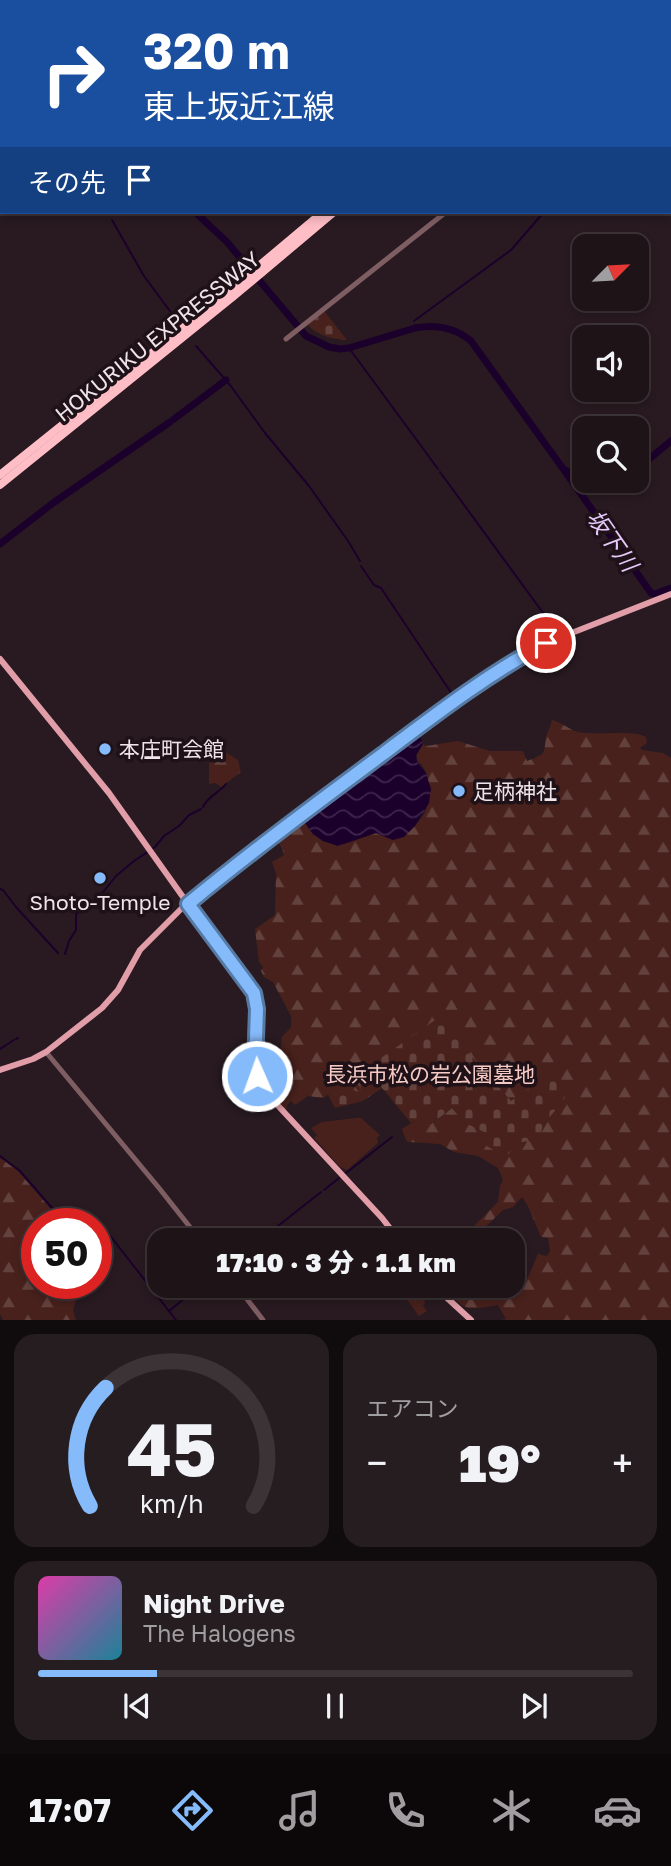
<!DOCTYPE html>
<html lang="ja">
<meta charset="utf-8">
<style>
body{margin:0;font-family:"Golos Text","Noto Sans JP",sans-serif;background:#261d21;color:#f1f3f6;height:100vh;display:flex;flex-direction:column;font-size:26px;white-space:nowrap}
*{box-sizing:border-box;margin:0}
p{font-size:23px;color:#a19ea2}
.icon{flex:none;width:38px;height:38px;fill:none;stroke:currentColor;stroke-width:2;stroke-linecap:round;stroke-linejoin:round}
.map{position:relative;height:1320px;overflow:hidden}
.side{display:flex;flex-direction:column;gap:14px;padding:14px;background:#100b0d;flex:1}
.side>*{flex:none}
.top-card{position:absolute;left:0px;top:0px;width:672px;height:214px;box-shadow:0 4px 10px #0003,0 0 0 2px #3c3337;background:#1a4fa0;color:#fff;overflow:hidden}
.needle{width:46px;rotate:66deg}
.tools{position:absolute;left:572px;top:234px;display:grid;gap:14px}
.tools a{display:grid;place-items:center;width:77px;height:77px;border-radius:14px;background:#1e1418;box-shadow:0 4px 10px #0003,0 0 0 2px #3c3337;font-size:35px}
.speed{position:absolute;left:21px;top:1208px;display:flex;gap:14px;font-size:35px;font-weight:700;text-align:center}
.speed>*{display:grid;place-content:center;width:91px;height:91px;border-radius:50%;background:#1e1418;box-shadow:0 4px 10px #0003,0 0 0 2px #3c3337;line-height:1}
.speed .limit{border:10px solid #d22;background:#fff;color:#111}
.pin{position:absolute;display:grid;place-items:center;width:60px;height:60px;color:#fff;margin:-30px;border:4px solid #fff;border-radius:50%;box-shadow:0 2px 7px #0007}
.me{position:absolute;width:77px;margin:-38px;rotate:358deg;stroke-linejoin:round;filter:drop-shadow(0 0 5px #0008)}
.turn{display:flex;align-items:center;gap:24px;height:147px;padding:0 28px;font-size:32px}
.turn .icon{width:91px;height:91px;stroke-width:2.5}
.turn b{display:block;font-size:49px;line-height:60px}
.then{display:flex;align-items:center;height:66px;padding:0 28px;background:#0003;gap:14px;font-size:26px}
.big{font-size:52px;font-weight:800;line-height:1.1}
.side .card{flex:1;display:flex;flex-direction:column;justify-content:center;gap:10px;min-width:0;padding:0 24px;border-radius:21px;background:#261d21}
.side .dial{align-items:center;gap:0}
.dial svg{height:182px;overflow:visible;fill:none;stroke:#3c3337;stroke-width:7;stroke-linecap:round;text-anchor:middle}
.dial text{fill:#f1f3f6;stroke:none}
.song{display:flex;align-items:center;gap:21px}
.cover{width:84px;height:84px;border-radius:10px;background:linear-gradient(135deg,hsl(320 70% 55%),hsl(190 70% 35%))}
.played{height:7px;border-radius:4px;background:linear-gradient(90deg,#85bbfb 20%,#3c3337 20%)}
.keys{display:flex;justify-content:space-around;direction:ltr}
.heat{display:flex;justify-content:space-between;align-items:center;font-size:38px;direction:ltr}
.side .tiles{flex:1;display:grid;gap:14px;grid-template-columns:1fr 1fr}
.card:last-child{grid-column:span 2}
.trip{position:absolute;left:147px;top:1228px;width:378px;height:70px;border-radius:21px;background:#1e1418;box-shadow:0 4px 10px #0003,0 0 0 2px #3c3337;font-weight:800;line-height:70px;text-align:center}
.dock{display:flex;height:112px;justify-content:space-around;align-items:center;background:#0c080a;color:#a19ea2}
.dock .icon{width:49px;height:49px}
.dock .on{color:#85bbfb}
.dock b{font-size:32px;color:#f1f3f6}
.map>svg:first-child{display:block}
.green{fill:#48211c}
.forest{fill:url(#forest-firs)}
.cemetery{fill:url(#cemetery-stones)}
.water{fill:url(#water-waves)}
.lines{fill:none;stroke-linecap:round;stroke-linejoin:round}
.stream{stroke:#1c002c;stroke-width:2}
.river{stroke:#1c002c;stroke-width:7}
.minor{stroke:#7f5e63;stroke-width:5}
.major{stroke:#e29ea8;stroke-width:6}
.highway{stroke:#ffbdc6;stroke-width:8}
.route-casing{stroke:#567aa3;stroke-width:18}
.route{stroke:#85bbfb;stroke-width:12}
.poi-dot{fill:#85bbfb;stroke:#1e1117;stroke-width:2.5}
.labels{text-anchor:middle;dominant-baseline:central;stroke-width:7;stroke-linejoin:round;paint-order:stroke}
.street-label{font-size:21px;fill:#efe4e9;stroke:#1e1117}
.poi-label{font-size:21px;fill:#efe4e9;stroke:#1e1117;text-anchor:start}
.park-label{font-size:21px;fill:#f7cbc5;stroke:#1e1117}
.water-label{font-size:23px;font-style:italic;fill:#e6c8fb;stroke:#1e1117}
</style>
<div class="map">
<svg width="671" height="1320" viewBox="0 0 671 1320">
<defs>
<pattern id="forest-firs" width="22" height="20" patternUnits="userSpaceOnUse" patternTransform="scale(1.75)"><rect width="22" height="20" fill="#48211c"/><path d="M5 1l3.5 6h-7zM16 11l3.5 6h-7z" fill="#63413d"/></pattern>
<pattern id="cemetery-stones" width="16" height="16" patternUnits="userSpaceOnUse" patternTransform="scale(1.75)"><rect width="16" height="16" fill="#48211c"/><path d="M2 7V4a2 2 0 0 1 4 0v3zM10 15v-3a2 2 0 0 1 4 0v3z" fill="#63413d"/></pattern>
<pattern id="water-waves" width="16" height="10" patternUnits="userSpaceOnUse" patternTransform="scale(1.75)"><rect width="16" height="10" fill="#1c002c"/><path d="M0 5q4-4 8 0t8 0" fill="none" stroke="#3d254b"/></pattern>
</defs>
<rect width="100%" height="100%" fill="#281a20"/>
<polygon class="green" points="356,1118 361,1118 380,1135 377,1138 378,1143 347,1170 340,1167 314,1138 317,1135 311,1128 322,1122"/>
<g class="forest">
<path d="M552 720C562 722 569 730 578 732 597 736 634 729 646 737L647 743 640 748 642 750 663 753 671 758V1320H501L506 1319 498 1305C463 1311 467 1311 442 1286 456 1286 470 1286 483 1288 492 1288 503 1286 513 1286V1282L527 1279 538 1254 547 1256 550 1251 548 1238 541 1237 528 1206 522 1197 513 1207 503 1210 473 1239 466 1234 498 1202 500 1186 503 1180 498 1168 478 1156 454 1152 440 1144 408 1142 406 1140 402 1129 419 1118 431 1124 452 1108 464 1122 487 1133 522 1142 539 1139 543 1125 564 1100 553 1073 511 1101 399 1046 371 1065 375 1069 370 1075 357 1083 361 1089 357 1093 332 1092 323 1098 308 1096 295 1105 291 1101 287 1105 286 1111 266 1087 258 1070 272 1065 277 1060 280 1054 282 1037 291 1027V1016L273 982 264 977 261 971 263 967 259 962 255 929 275 915 276 873 272 862 284 855 282 848 278 841 304 821 309 829 313 834 323 841 338 846 376 833 393 840C415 827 431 817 428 789 427 784 428 777 426 772 419 757 411 764 423 744L426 746 458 741 490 751H523L527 761C545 754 544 755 546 737 547 732 551 726 552 720Z"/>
<polygon points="227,753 238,760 241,772 221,787 216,783 209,784 209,763"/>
<polygon points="0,1158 17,1170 63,1223 37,1223 37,1283 80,1284 73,1311 76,1320 3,1320 0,1314"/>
<polygon points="397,1286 426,1286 428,1289 423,1295 425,1303 423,1306 427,1311 419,1316"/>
</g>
<g class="cemetery">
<path d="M324 311 347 340C332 339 318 336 308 325Z"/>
<polygon points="438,1018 511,1101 553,1072 567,1086 564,1100 543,1125 539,1140 522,1142 508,1154 499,1153 483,1144 486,1133 464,1122 452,1108 431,1124 419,1119 411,1123 382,1088 363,1101 335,1108 328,1095 332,1092 353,1089 357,1092 361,1089 357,1083 370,1075 375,1069 371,1065"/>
</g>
<polygon class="water" points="420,736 423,744 416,755 417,762 426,773 431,789 429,803 415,826 404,837 393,840 376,833 338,846 323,841 313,834 309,829 304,821"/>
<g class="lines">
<g class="stream">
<polyline points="597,2 599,0"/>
<polyline points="670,87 671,86"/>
<polyline points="112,220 144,276 175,318"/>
<polyline points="414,321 511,250 544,212"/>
<polyline points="415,326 415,328"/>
<polyline points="196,346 230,385 265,433 309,486 348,541 360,561"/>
<polyline points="349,348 438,469"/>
<polyline points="440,472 557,632"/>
<polyline points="361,566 374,585 381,588 454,697"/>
<path d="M203 807C208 796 219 793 226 784"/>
<polyline points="0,889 3,890 16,907 58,953"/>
<polyline points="65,954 69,941 76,930 76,914 100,896 116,876 134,861 155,847 164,836 179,826 189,815 201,809"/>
<polyline points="16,1039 18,1038"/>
<polyline points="0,1049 14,1040"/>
<polyline points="0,1156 20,1171 65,1223"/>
<polyline points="346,1173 392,1137"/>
<polyline points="324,1190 339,1178"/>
<polyline points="96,1234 104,1228 176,1320"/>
<polyline points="259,1241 321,1192"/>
<polyline points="169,1311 200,1286"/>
</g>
<g class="river">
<polyline points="0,156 2,157"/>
<polyline points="116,212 121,212"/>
<polyline points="195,212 227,242 306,336 329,347 340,349 349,348 415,328"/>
<path d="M415 328C436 324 454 327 471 341L564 470 651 593 655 594 671 588"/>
<polyline points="174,419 226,380"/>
<polyline points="637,469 671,441"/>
<polyline points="565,470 584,478"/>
<polyline points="604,481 605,481"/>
<polyline points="0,544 53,503 170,422"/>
</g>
<g class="minor">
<polyline points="516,0 517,2"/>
<polyline points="670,41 671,40"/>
<polyline points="670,189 671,190"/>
<polyline points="286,339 446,212"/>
<polyline points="46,1052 159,1188 201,1241"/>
<polyline points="237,1286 263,1320"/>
</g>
<g class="major">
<path d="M0 659 109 793 188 904 250 985C264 1010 253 1041 255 1067 256 1079 263 1088 270 1097L382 1218 400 1241"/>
<polyline points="0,1070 33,1059 46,1052 102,1008 118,990 140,950 181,909 235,865 364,767 482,681 513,661 546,643 671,594"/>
<polyline points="437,1286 446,1297 471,1320"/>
</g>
<g class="highway">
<polyline points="564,2 566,0"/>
<polyline points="575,2 577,0"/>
<polyline points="0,475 229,291 323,212"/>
<polyline points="0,485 234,296 334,212"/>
</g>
</g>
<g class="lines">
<g class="route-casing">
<path id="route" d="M257 1076 255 1068 257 1009 254 993 188 904C251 852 317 803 383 754 436 714 488 674 546 643"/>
</g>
<use href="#route" class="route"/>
</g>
<g class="poi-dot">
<circle cx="105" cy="749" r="7"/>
<circle cx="459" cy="791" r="7"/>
<circle cx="100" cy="878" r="7"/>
</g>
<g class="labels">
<g class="street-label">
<text transform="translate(157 336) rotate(-39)">HOKURIKU EXPRESSWAY</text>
</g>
<g class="poi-label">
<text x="119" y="749">本庄町会館</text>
<text x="473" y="791">足柄神社</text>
<text x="100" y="902" text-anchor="middle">Shoto-Temple</text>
</g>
<g class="park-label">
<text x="430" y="1074">長浜市松の岩公園墓地</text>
</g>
<g class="water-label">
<text transform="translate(613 540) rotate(55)">坂下川</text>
</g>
</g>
</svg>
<div class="tools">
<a><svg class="needle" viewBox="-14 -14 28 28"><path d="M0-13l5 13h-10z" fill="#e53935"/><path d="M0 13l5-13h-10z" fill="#a19ea2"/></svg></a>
<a><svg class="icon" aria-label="sound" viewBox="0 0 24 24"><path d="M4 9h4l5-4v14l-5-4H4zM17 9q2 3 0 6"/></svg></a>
<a><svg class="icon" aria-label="search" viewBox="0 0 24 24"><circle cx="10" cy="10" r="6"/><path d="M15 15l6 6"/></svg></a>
</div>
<div class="speed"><div class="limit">50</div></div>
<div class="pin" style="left:546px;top:643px;background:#d93025"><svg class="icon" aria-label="arrive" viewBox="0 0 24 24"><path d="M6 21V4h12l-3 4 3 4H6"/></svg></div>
<svg class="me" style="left:257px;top:1076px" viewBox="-20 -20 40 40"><circle r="17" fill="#85bbfb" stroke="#fff" stroke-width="3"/><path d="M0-11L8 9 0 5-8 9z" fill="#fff"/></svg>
<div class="trip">17:10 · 3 分 · 1.1 km</div>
<div class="top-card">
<div class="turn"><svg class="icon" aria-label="right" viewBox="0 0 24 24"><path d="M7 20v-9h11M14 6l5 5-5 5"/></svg><div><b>320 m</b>東上坂近江線</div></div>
<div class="then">その先<svg class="icon" aria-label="arrive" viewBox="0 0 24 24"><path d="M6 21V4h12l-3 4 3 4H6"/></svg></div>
</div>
</div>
<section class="side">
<div class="tiles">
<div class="card dial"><svg viewBox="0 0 100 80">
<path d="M14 69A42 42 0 1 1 86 69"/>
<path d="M14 69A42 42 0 0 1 21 17" stroke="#85bbfb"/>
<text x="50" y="56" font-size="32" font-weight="700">45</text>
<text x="50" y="72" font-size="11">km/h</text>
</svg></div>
<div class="card"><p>エアコン</p>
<div class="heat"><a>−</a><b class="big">19°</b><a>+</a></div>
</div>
<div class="card">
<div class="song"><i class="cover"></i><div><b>Night Drive</b><p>The Halogens</p></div></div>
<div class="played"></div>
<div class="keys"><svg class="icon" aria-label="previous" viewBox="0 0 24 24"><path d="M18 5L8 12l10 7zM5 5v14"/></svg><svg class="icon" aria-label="pause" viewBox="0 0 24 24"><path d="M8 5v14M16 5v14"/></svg><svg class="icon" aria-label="next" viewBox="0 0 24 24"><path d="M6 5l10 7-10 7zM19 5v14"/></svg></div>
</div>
</div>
</section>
<nav class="dock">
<b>17:07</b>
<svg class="icon on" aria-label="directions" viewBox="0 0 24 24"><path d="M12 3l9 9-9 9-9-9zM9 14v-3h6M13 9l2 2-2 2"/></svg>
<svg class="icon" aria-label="music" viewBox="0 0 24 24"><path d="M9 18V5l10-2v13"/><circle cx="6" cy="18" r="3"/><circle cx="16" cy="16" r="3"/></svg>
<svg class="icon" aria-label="phone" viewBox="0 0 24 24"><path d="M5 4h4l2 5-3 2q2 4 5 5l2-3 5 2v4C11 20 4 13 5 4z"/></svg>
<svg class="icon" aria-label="climate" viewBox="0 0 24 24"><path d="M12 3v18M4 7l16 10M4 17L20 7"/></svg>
<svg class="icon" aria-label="car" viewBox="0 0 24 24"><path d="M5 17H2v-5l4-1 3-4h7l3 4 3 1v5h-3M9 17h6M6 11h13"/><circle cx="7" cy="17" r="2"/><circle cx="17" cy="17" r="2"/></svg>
</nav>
